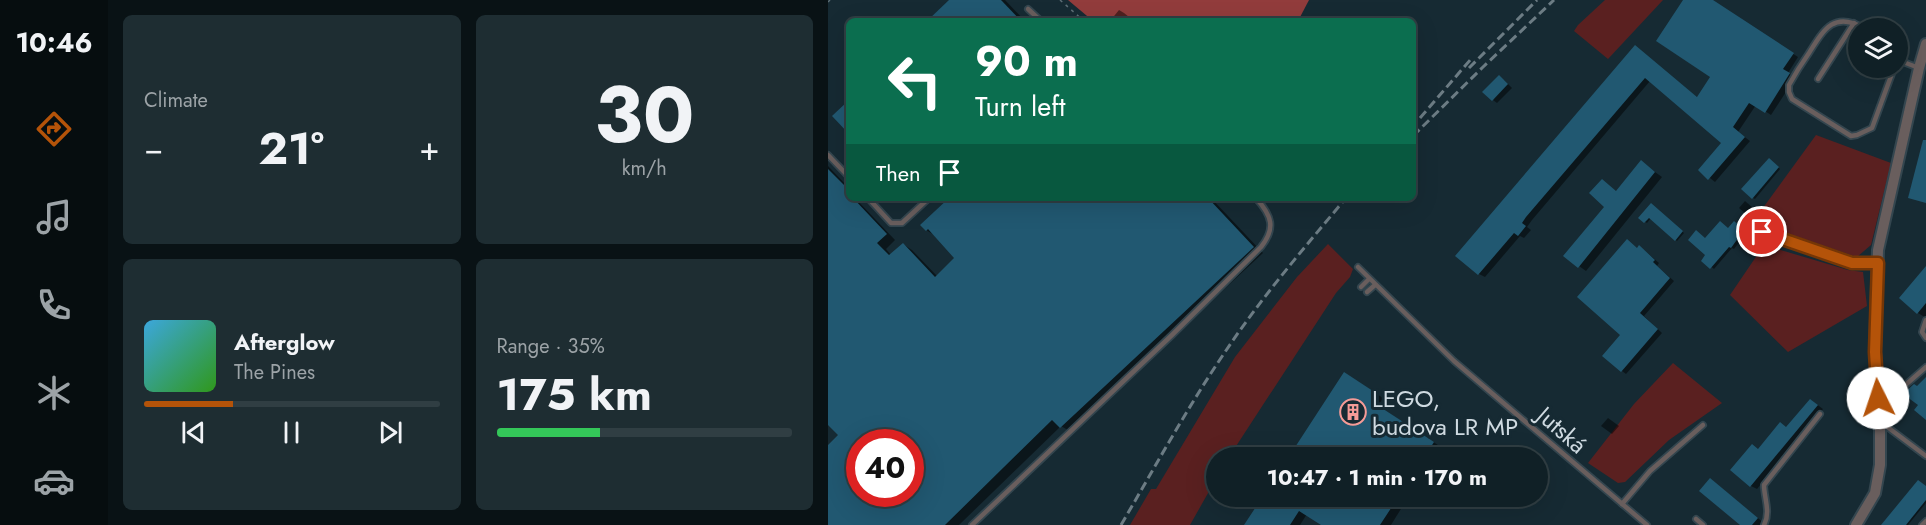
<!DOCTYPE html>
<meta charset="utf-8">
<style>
body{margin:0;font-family:Jost,sans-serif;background:#1e2d32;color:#f1f3f6;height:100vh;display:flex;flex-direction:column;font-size:22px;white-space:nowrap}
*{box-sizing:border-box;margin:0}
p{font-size:20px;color:#9ca3a7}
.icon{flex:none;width:33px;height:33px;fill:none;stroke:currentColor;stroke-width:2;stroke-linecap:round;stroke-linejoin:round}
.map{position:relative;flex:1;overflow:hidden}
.sheet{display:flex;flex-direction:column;gap:15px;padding:15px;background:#091215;width:720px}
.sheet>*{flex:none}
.guide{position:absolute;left:18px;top:18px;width:570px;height:183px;border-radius:9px;box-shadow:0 6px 24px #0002,0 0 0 2px #303e43;background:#0b6e4f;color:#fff;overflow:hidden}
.controls{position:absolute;left:1020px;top:18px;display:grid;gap:12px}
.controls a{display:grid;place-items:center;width:60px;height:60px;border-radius:50%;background:#102026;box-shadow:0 6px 24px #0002,0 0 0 2px #303e43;font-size:30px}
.speed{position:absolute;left:18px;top:429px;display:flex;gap:12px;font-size:30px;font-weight:700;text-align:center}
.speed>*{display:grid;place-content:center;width:78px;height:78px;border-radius:50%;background:#102026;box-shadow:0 6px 24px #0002,0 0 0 2px #303e43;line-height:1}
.speed .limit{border:9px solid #d22;background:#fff;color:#111}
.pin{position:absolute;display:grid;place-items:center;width:51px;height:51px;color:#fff;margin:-26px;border:3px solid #fff;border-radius:50%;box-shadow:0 2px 6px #0007}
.me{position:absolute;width:66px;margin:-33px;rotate:356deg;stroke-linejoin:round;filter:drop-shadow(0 0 4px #0008)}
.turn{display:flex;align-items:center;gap:21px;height:126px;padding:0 30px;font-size:27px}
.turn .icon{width:78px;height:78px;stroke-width:2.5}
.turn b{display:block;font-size:42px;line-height:51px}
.then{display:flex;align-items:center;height:57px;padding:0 30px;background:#0003;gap:12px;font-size:22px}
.big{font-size:45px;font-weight:700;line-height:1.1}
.sheet .card{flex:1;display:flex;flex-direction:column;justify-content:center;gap:9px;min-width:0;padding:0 21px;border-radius:9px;background:#1e2d32}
.sheet .dial{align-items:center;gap:0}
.dial b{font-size:78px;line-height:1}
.song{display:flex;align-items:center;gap:18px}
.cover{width:72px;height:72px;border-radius:9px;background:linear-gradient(135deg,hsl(200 70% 55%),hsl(110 70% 35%))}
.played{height:6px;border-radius:3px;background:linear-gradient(90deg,#b45309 30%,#303e43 30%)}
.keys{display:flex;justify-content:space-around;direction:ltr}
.heat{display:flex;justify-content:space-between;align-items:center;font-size:33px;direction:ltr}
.charge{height:9px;border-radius:4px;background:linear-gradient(90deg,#34c759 35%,#303e43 0)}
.sheet .tiles{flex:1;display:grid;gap:15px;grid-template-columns:repeat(2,1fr)}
.trip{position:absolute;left:378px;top:447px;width:342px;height:60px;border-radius:30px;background:#102026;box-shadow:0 6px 24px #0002,0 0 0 2px #303e43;font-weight:700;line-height:60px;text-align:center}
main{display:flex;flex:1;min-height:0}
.tab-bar{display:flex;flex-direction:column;width:108px;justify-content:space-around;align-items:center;background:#060d0f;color:#9ca3a7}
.tab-bar .icon{width:42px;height:42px}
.tab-bar .on{color:#b45309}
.tab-bar b{font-size:27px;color:#f1f3f6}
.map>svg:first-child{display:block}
.green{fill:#5a2020}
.forest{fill:#923c3c}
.shadow{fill:#0007;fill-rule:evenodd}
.building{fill:#215871;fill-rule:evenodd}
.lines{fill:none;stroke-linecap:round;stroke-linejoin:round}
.service-casing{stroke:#34464f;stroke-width:8}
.tertiary-casing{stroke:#34464f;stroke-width:14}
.path{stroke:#5d6e76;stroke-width:1.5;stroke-dasharray:3 4.5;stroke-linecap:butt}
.service{stroke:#695e5d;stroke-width:4.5}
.tertiary{stroke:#695e5d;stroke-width:10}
.rail{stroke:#6c7c84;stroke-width:3;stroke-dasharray:9 4.5;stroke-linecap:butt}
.route-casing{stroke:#753606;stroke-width:15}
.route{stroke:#b45309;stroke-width:10}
.labels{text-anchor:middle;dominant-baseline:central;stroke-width:6;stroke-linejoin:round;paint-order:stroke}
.poi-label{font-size:24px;fill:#cfdae1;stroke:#162a33;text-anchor:start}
.street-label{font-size:24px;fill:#cfdae1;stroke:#162a33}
</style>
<main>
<nav class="tab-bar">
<b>10:46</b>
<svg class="icon on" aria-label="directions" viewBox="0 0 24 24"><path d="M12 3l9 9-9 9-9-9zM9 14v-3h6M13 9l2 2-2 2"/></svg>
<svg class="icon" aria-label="music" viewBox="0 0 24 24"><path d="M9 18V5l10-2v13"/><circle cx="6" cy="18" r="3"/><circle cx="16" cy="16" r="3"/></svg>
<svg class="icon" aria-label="phone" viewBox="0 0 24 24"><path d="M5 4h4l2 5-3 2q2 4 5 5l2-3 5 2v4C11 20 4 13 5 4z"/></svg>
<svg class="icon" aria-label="climate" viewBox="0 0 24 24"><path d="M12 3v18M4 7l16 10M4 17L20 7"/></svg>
<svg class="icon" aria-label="car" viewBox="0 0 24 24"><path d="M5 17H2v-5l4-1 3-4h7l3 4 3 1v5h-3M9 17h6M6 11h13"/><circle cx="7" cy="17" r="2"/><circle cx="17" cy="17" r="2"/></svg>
</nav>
<section class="sheet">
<div class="tiles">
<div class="card"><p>Climate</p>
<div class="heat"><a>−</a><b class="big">21°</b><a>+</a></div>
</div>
<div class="card dial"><b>30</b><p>km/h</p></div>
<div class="card">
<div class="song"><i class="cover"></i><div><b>Afterglow</b><p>The Pines</p></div></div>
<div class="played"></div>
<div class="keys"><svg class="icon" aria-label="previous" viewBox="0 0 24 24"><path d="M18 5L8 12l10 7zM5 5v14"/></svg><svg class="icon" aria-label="pause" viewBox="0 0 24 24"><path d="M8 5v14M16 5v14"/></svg><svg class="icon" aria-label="next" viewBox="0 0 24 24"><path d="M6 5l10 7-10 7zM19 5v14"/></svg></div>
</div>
<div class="card"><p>Range · 35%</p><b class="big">175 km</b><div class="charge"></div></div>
</div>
</section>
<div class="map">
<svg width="1098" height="525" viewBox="0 0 1098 525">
<rect width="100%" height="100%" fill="#162a33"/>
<g class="green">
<polygon points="777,0 835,0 780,59 746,31 750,25"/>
<polygon points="988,135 1063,163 1043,245 1029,257 943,228 932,212"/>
<polygon points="500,244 525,269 522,277 508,293 401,457 388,458 388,479 362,525 302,525 323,489 328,489 407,357 469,277"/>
<polygon points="936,245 1020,270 1035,272 1039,306 960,352 902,295"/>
<polygon points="845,363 894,403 841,440 797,482 790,483 760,463 806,404"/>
</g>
<polygon class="forest" points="240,0 481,0 470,21 265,21"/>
<g class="shadow">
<polygon points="123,0 177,0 197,21 101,21"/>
<polygon points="857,0 883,0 970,57 960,73 967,78 943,115 928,105 910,132 922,141 887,182 872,170 895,143 822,81 704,220 699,227 703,230 696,238 692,236 657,277 651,274 630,256 807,47 870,98 884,77"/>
<polygon points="291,10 296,13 306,21 282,21"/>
<polygon points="676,80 684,88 669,103 665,100"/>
<polygon points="943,161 952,169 927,199 925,198"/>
<polygon points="813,162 834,177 758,271 751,266 778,206 774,181 789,192"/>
<path d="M0 166 21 188V198H27L67 240 58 249 63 255 75 244 84 250 109 276 128 258 108 236 98 230 123 198H383L435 253 243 432 233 426 131 525H0V447L12 435 0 423ZM32 442H82V494H32Z"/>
<polygon points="917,201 924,207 918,214 911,208"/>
<polygon points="825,206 856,233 849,241 823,218 819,223 812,218"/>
<polygon points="909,225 918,233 906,249 904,248 886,269 875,260 879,255 877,240"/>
<polygon points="810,249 816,250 831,263 829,266 846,281 816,316 834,333 798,374 794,371 794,335"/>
<polygon points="1098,269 1098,318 1090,313"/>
<polygon points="524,378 555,398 550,406 613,447 606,458 462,458"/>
<polygon points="983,400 995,409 929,489 923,486 924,446 931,450 960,428"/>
<polygon points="780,418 791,426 784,434 773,426"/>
<polygon points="883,480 936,523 935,525 914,525"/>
<polygon points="1098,487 1098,503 1080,525 1055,525"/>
<polygon points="436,496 581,496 563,525 495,525 479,514 472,525 418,525"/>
</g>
<g class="building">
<polygon points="121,0 173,0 193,21 99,21"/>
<polygon points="855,0 885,0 966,53 955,69 962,73 937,113 921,103 905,127 917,137 880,180 870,170 893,143 817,78 698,217 694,223 698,226 690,236 686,233 650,275 627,256 807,45 869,97 882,77 828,41"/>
<polygon points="671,75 680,84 664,101 654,92"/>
<polygon points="21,100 21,134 4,116"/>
<polygon points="1095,140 1098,140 1098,203 1080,198"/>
<polygon points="941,158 951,167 924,199 913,189"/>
<polygon points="813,160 827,172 750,268 735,256 776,207 761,193 774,179 788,191"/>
<path d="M0 169 20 189 18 191 21 194V198H25L59 234 49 243 61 255 75 243 107 277 126 258 100 229 98 231 92 225 121 198H380L426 247 232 428 224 420 117 525H0V445L10 435 0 425ZM32 442H82V494H32Z"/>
<polygon points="823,203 855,231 847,241 821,218 816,223 810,218"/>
<polygon points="892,221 900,228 906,221 916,230 903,248 901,247 882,269 873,261 877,255 860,240 868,230 877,238"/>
<polygon points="799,239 809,248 811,245 827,260 825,262 842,278 812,313 830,329 793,372 774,356 792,335 749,297"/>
<polygon points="1098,266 1098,303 1089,314 1071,298"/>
<polygon points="516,372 548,393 543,401 606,442 596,458 460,458"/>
<polygon points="1098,377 1098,420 1086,410 1090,405 1075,394 1086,384 1089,386"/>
<polygon points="982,399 990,405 922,487 902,470 924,444 930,449 952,422 958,427"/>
<polygon points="882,478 930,518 924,525 912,525 871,491"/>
<polygon points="1090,480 1098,486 1098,500 1078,525 1053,525"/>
<polygon points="435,496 571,496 552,525 493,525 471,511 462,525 416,525"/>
</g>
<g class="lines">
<g class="service-casing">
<g id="service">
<polyline points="200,9 213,21"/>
<path d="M1036 28C1006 11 996 29 981 53 974 63 967 74 961 85V92L964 99 1023 136 1029 135 1044 128 1066 68"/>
<polyline points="1070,60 1091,68"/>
<polyline points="990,79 1026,23"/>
<polyline points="0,155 21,177"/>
<polyline points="40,198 63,223 74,223 101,198"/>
<polyline points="935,232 1024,263 1050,263"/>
<polyline points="530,267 626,361 819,525"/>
<polyline points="533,287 541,279"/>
<polyline points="539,292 547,285"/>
<polyline points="1098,320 1094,332 1098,338"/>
<polyline points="1054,417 1066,395 1098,367"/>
<polyline points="1054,423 1098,456"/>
<polyline points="794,504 822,471 875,425"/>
<polyline points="868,519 875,525"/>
<path d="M144 525 344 335 433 247C448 228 444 216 428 198"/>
<path d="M936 525C943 512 936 498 936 485L992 414"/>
<polyline points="1094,525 1098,521"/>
</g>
</g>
<g class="tertiary-casing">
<polyline id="tertiary" points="1028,525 1047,493 1052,465 1052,427 1047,352 1050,250 1091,68 1098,44"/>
</g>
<g class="path">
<polyline points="232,0 256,21"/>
<polyline points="0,2 2,0"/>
</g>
<use href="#service" class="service"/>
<use href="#tertiary" class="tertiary"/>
<g class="rail">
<polyline points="641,68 709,0"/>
<polyline points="592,118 643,59"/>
<polyline points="585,136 655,67 726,0"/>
<path d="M293 525C327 467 359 408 397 352 433 298 476 248 518 198"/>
</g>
</g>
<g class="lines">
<g class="route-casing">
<polyline id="route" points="934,232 1024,263 1050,263 1047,352 1050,398"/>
</g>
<use href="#route" class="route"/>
</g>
<defs>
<g id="building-ring" transform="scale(1.35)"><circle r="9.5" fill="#162a33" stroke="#f59b97" stroke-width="1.5"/><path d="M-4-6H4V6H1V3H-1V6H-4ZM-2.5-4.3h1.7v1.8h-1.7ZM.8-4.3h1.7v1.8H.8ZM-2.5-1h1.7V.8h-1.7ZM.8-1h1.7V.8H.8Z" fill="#f59b97"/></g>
</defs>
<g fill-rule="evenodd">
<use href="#building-ring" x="525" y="412"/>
</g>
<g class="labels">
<g class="poi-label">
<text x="544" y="398">LEGO,<tspan x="544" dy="28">budova LR MP</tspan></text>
</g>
<g class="street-label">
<text transform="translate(734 430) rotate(41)">Jutská</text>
</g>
</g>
</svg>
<div class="controls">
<a><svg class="icon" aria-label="layers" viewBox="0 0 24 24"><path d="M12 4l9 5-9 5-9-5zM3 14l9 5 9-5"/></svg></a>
</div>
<div class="speed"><div class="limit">40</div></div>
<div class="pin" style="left:934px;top:232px;background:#d93025"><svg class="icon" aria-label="arrive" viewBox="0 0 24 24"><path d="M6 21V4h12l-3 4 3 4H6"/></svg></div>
<svg class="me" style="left:1050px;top:398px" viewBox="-20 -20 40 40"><circle r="19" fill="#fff"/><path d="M0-13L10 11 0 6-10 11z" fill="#b45309"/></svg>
<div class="trip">10:47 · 1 min · 170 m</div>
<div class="guide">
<div class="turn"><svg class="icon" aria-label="left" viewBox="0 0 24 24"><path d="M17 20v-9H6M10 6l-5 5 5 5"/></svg><div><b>90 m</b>Turn left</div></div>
<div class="then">Then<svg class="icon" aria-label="arrive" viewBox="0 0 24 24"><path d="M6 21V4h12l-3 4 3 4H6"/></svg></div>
</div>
</div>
</main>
